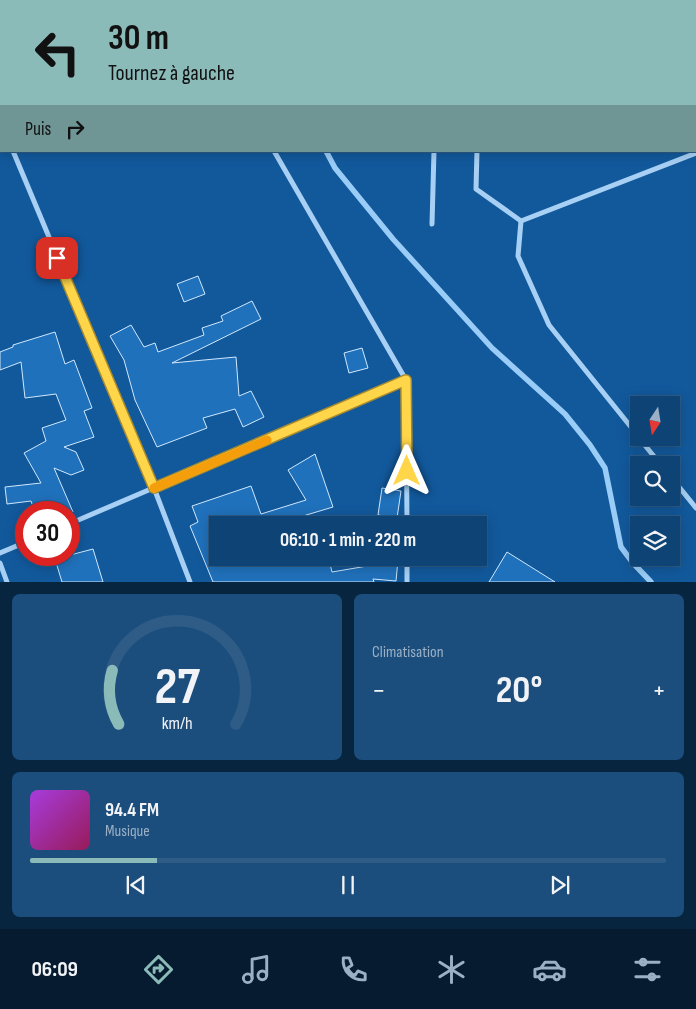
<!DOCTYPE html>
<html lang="fr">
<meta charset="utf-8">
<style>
body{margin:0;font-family:"Sofia Sans Condensed",sans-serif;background:#1c4e7d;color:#f1f3f6;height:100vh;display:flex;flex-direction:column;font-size:19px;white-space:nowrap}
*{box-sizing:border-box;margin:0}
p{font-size:16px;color:#9bb0c5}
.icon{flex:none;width:28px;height:28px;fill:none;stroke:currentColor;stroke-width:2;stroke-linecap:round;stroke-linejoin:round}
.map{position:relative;height:582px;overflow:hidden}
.side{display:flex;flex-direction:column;gap:12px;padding:12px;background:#082540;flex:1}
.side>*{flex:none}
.guide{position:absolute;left:0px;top:0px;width:696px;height:152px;box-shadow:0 2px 12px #0003,0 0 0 1px #2e5c87;background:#8bbbb9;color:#111;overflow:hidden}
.needle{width:32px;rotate:192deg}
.tools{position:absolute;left:630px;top:396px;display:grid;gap:10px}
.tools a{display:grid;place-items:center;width:50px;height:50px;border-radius:0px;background:#0e4375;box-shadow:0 2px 12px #0003,0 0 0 1px #2e5c87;font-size:25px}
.speed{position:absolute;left:15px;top:501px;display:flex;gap:10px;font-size:25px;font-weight:700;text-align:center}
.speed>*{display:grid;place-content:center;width:65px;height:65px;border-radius:50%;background:#0e4375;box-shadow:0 2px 12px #0003,0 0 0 1px #2e5c87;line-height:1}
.speed .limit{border:8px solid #d22;background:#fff;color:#111}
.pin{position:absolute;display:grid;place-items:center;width:42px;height:42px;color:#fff;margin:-21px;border-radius:10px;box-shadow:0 2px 8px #0006}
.me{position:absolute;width:55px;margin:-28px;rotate:0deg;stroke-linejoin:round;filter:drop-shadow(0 0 4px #0008)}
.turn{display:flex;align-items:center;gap:18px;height:105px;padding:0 25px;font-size:22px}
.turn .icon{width:65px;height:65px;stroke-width:2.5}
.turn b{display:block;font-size:35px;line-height:42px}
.then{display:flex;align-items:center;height:48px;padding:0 25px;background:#0003;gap:10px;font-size:19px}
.big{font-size:38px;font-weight:700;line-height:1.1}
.side .widget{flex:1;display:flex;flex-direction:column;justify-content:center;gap:8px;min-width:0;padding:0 18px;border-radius:8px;background:#1c4e7d}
.side .dial{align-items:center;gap:0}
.dial svg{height:130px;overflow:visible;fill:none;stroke:#2e5c87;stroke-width:7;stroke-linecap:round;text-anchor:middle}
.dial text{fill:#f1f3f6;stroke:none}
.song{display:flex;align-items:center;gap:15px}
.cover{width:60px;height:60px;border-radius:8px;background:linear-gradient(135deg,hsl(280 70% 55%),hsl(330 70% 35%))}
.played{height:5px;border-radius:2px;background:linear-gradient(90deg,#8bbbb9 20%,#2e5c87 20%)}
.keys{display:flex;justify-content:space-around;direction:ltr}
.heat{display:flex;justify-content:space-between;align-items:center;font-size:28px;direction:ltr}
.side .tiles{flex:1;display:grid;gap:12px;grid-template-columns:1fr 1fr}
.widget:last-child{grid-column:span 2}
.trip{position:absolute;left:209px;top:516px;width:278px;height:50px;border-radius:0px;background:#0e4375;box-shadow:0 2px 12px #0003,0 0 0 1px #2e5c87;font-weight:700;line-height:50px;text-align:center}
.menu{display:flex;height:80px;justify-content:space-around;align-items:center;background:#061b2f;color:#9bb0c5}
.menu .icon{width:35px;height:35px}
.menu .selected{color:#8bbbb9}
.menu b{font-size:22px;color:#f1f3f6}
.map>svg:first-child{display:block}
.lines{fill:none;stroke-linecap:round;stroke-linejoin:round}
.stream{stroke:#99ccf7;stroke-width:5.5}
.building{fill:#2071bb;stroke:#cfe8fe}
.street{stroke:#a7d0f4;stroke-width:5}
.route-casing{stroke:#a68a30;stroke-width:12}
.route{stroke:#ffd54a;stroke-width:9}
.slow{stroke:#f59e0b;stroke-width:9}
</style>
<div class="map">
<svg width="696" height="582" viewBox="0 0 696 582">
<rect width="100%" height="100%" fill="#12599c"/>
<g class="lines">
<g class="stream">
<polyline points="270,0 270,1"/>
<polyline points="326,151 335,168 393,239 492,348 565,414 590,445 605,468 621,547 633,563 651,582"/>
</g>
</g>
<g class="building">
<polygon points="198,276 205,294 184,302 177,284"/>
<polygon points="252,301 261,319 172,363 236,357 239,396 251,391 264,417 243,427 235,409 203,418 207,428 157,447 135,400 124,360 110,336 131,325 144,347 155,343 158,352 204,335 202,328 223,321 221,316"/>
<polygon points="55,332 65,364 74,360 92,408 84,411 94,437 64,447 76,452 84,470 71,475 54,468 73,512 35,512 31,501 7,504 5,487 41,483 24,453 46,441 42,428 66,420 56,394 25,398 21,362 0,370 0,352 13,347 13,345"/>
<polygon points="362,348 368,368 349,373 344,353"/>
<polygon points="315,454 333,507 303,516 306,525 218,525 218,566 235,558 319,558 321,562 329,560 332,572 379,564 379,558 398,560 396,581 373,579 374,582 213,582 190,526 198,522 192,506 251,486 261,514 306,500 288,470"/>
<polygon points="382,488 401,491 397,518 378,515"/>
<polygon points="93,549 103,582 62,582 55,559"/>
<polygon points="507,552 555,582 489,582"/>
</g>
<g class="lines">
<g class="street">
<polyline points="186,0 187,1"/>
<polyline points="672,0 673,1"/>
<polyline points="439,1 439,0"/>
<polyline points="480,1 480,0"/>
<polyline points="695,48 696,51"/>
<polyline points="0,121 1,124"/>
<polyline points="13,151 154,488 190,582"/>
<polyline points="274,151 406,380 407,525"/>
<polyline points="477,151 476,189 521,221"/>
<polyline points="432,224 434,151"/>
<polyline points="639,437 549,325 518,256 521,221 696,153"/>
<polyline points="639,438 661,465"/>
<polyline points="671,477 696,508"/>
<polyline points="69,524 406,380"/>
<polyline points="0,553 26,542"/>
<polyline points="407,558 407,582"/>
<polyline points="0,563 7,582"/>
</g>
</g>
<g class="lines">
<g class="route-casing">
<polyline id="route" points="57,258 154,488 406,380 407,471"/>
</g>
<use href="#route" class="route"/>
<polyline class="slow" points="154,488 267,440"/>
</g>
</svg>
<div class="tools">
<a><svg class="needle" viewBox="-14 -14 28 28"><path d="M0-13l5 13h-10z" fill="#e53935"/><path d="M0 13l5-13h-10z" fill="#9bb0c5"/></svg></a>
<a><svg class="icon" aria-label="search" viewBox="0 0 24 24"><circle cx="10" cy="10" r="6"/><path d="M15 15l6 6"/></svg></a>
<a><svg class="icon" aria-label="layers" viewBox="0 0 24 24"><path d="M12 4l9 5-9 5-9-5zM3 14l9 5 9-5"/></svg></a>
</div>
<div class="speed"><div class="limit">30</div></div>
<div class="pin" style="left:57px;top:258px;background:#d93025"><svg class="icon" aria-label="arrive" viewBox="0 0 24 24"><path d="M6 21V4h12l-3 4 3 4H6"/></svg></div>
<svg class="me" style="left:407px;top:471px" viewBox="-20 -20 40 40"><path d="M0-17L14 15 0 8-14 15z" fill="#ffd54a" stroke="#fff" stroke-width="4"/></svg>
<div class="trip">06:10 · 1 min · 220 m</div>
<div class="guide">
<div class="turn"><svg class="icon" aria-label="left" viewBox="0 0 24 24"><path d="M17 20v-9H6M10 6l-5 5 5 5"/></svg><div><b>30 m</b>Tournez à gauche</div></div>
<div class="then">Puis<svg class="icon" aria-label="right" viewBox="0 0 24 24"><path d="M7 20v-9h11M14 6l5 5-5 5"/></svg></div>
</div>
</div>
<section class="side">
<div class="tiles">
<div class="widget dial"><svg viewBox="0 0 100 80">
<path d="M14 69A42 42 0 1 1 86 69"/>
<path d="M14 69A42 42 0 0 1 10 36" stroke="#8bbbb9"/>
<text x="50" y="56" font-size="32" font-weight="700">27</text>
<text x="50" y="72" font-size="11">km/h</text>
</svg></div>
<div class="widget"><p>Climatisation</p>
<div class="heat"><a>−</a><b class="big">20°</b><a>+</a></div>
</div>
<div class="widget">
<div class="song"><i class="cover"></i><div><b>94.4 FM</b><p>Musique</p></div></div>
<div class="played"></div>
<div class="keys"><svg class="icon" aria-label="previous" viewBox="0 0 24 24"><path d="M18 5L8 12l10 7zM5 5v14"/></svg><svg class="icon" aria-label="pause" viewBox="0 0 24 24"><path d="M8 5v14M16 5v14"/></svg><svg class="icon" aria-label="next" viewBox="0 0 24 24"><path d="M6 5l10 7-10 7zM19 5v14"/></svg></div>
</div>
</div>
</section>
<nav class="menu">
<b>06:09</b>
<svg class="icon selected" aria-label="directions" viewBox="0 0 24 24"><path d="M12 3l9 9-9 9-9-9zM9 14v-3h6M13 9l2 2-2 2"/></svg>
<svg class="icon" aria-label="music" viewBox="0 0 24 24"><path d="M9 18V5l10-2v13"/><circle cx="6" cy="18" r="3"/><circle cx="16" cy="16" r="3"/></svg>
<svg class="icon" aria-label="phone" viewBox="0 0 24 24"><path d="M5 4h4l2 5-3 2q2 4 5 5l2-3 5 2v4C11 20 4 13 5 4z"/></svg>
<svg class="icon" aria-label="climate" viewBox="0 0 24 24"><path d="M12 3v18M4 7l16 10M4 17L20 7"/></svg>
<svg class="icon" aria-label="car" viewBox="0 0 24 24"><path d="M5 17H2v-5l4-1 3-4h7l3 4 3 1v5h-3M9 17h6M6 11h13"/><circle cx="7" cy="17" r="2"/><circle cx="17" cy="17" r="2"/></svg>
<svg class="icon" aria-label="filters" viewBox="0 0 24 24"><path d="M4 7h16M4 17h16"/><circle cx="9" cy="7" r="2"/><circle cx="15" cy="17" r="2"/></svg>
</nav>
